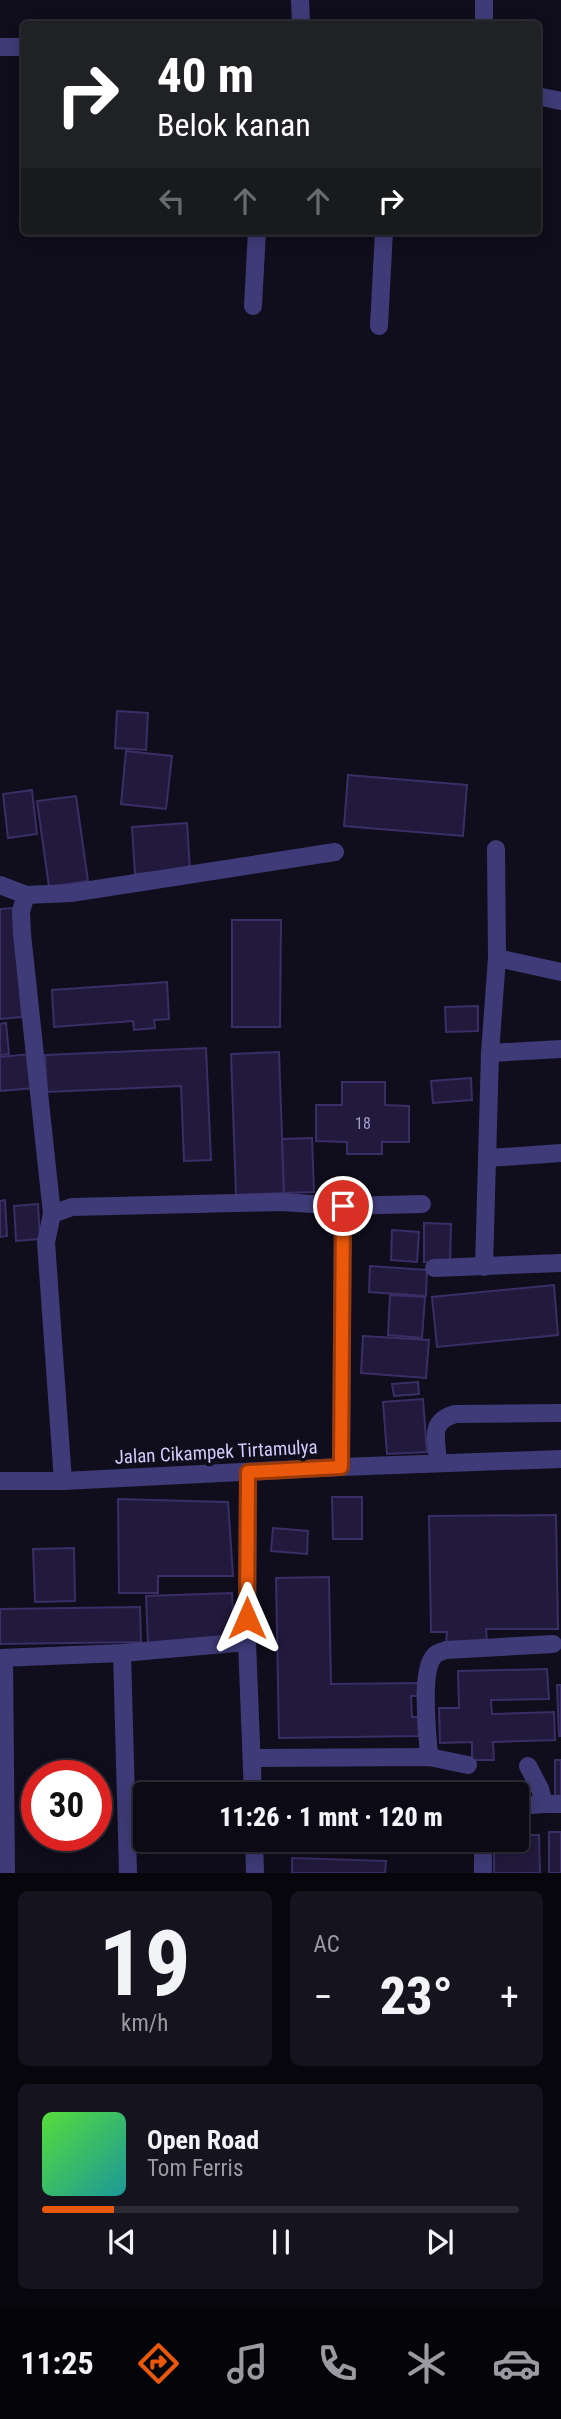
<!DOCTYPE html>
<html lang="id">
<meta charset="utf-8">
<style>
body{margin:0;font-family:"Roboto Condensed",sans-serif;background:#15131e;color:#f1f3f6;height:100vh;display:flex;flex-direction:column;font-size:26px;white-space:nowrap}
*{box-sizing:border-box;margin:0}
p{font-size:23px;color:#9a9aa0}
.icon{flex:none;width:38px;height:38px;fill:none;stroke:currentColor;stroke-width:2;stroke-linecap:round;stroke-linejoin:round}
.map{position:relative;height:1873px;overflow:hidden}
.side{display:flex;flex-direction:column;gap:18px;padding:18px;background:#07060c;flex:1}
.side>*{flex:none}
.banner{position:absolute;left:21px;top:21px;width:520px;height:214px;border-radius:7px;box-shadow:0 4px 18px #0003,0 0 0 2px #2c2b34;background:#202124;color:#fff;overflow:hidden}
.speed{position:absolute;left:21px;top:1760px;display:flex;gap:14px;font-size:35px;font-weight:700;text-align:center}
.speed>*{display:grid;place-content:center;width:91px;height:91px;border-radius:50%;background:#0c0a15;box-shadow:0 4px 18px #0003,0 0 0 2px #2c2b34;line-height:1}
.speed .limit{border:10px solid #d22;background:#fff;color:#111}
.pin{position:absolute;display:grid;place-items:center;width:60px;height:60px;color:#fff;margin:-30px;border:4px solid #fff;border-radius:50%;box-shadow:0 2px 7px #0007}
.me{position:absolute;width:77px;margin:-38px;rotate:0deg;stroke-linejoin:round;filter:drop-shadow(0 0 5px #0008)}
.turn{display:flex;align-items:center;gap:24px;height:147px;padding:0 21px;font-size:32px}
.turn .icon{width:91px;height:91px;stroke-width:2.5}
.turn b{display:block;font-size:49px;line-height:60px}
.lanes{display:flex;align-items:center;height:66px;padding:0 21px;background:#0003;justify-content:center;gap:35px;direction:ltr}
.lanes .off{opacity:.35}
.big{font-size:52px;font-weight:800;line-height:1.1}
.side .widget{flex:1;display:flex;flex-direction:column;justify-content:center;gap:10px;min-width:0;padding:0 24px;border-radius:10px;background:#15131e}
.side .dial{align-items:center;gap:0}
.dial b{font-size:91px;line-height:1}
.song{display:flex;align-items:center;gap:21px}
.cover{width:84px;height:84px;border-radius:10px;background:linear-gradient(135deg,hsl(110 70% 55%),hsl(180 70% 35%))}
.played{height:7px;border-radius:4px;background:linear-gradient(90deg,#ea580c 15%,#2c2b34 15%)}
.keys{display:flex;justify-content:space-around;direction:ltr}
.heat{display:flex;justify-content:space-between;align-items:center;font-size:38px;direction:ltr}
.side .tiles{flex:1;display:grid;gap:18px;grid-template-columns:1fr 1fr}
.widget:last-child{grid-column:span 2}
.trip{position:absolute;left:133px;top:1782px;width:396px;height:70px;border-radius:7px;background:#0c0a15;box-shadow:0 4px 18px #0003,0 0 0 2px #2c2b34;font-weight:800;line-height:70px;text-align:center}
.menu{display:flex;height:112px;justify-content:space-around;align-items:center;background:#050408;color:#9a9aa0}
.menu .icon{width:49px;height:49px}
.menu .selected{color:#ea580c}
.menu b{font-size:32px;color:#f1f3f6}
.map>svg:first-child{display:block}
.building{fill:#221a3c;stroke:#3a2e66;stroke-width:2}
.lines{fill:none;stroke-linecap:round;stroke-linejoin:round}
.minor{stroke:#3e3b78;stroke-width:18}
.tertiary{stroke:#3e3b78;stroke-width:18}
.route-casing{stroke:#983908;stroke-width:18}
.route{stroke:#ea580c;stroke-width:12}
.labels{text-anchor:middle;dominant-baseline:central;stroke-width:7;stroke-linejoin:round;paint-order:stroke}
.number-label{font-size:16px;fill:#a69fcb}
.street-label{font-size:19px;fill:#d2cbfb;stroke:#100d1c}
</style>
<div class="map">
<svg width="561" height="1873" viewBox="0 0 561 1873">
<rect width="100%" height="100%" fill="#100d1c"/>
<g class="building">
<polygon points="117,711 148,713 146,750 115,748"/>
<polygon points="126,751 172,756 166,809 121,804"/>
<polygon points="348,775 467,785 463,836 344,826"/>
<polygon points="32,790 37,834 8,838 3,794"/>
<polygon points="76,796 88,881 49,887 37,801"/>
<polygon points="187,823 190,870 135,874 132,827"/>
<polygon points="13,908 22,1017 0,1019 0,909"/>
<polygon points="232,920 281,920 280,1027 232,1027"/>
<polygon points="167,982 169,1019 154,1020 155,1028 134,1030 133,1021 54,1027 52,990"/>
<polygon points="478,1006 478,1031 446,1032 445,1007"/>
<polygon points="6,1023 9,1054 0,1055 0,1024"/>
<polygon points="206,1048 211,1160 184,1161 181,1086 47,1092 45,1055"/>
<polygon points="279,1052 284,1193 236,1195 231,1054"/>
<polygon points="31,1054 35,1088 0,1091 0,1057"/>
<polygon points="471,1078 472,1100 433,1103 431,1081"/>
<polygon points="342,1082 385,1082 385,1105 409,1106 409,1142 382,1142 382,1154 347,1154 347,1142 316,1141 316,1105 342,1105"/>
<polygon points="312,1138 314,1192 284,1193 282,1139"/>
<polygon points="5,1200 7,1236 0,1237 0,1201"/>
<polygon points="38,1204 40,1239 16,1241 14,1206"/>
<polygon points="424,1223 451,1224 450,1263 424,1262"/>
<polygon points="392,1230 419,1232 417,1262 391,1260"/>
<polygon points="370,1266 427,1270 426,1296 369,1292"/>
<polygon points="554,1285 558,1335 437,1347 432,1297"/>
<polygon points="390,1295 425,1297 422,1338 388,1335"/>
<polygon points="363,1336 429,1340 426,1378 361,1373"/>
<polygon points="418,1382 419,1394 394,1396 392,1384"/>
<polygon points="423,1399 427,1452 387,1454 383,1402"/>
<polygon points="332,1497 362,1497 362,1539 333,1539"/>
<polygon points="118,1499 228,1502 233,1576 158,1576 158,1593 119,1593"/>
<polygon points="556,1515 558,1629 486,1629 487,1642 446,1643 447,1632 431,1632 429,1516"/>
<polygon points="273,1528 308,1531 307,1554 271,1551"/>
<polygon points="74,1548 75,1601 35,1602 33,1549"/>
<polygon points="329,1577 331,1684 418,1683 418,1696 411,1696 412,1717 418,1717 419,1736 279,1738 276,1578"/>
<polygon points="232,1593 234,1640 148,1643 146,1596"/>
<polygon points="140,1607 141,1642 0,1644 0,1609"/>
<polygon points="547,1669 549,1699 491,1700 492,1714 554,1712 555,1740 493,1742 494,1760 472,1760 472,1742 440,1743 439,1708 459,1708 458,1671"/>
<polygon points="557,1685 561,1685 561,1736 559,1736"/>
<rect x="555" y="1760" width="6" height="36"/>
<rect x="549" y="1832" width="12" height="41"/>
<polygon points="516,1835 539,1835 540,1873 494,1873 494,1839 516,1839"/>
<polygon points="292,1858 386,1861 385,1873 292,1873"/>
</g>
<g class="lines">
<g class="minor">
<polyline points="300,0 301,24"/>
<polyline points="484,24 484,0"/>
<polyline points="0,47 24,47"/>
<polyline points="537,96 561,101"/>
<polyline points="253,306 257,231"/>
<polyline points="379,326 384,231"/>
<polyline points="0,885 26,895"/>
<polyline points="497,958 561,972"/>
<polyline points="490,1053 561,1049"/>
<polyline points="489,1158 561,1153"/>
<polyline points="52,1214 72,1207 281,1202 343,1206 422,1204"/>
<polyline points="484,1267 490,1053 497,958 496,849"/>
<polyline points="434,1268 561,1263"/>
<path d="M438 1463C437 1439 428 1422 455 1414L561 1413"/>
<polyline points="341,1467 343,1206"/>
<polyline points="248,1472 247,1642 253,1794"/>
<polyline points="63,1481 46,1242 52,1214 22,934 21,911 26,895 71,893 335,852"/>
<polyline points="122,1653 128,1873"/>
<polyline points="0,1658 122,1653 247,1642"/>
<polyline points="4,1658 6,1873"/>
<path d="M429 1757C428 1735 419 1670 435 1655 438 1652 442 1652 446 1650L553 1644"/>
<polyline points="252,1758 429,1757 468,1765"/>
<polyline points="528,1766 540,1789 544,1804 561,1804"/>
<polyline points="516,1806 544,1804"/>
<polyline points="254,1839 255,1873"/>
<polyline points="483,1839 483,1873"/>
</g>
<polyline class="tertiary" points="0,1481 63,1481 341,1467 561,1459"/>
</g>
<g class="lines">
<g class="route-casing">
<polyline id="route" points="247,1618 248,1472 341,1467 343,1206"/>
</g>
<use href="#route" class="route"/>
</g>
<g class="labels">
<g class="number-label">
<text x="363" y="1123">18</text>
</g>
<g class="street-label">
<text transform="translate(216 1452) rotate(-3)">Jalan Cikampek Tirtamulya</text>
</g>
</g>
</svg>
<div class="speed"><div class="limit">30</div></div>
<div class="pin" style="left:343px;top:1206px;background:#d93025"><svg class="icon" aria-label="arrive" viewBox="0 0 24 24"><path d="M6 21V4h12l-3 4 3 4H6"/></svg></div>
<svg class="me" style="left:247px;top:1618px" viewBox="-20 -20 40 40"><path d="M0-17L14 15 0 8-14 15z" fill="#ea580c" stroke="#fff" stroke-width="4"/></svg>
<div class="trip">11:26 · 1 mnt · 120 m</div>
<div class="banner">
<div class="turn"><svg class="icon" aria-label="right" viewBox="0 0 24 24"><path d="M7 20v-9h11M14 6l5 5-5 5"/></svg><div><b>40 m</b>Belok kanan</div></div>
<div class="lanes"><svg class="icon off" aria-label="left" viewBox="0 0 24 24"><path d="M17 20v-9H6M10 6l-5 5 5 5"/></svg><svg class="icon off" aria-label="ahead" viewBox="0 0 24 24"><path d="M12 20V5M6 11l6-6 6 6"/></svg><svg class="icon off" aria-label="ahead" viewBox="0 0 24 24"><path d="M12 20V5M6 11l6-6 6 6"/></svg><svg class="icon" aria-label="right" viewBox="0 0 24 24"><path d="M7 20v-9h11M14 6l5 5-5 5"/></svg></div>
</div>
</div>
<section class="side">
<div class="tiles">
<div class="widget dial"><b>19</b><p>km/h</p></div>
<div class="widget"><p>AC</p>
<div class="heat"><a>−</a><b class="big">23°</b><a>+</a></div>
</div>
<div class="widget">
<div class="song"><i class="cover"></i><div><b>Open Road</b><p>Tom Ferris</p></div></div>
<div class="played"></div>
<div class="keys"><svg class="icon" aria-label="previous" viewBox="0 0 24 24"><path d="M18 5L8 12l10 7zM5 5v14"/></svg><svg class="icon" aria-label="pause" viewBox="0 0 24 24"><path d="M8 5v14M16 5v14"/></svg><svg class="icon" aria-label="next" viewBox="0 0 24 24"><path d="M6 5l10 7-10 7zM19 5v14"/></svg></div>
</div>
</div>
</section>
<nav class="menu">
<b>11:25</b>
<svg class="icon selected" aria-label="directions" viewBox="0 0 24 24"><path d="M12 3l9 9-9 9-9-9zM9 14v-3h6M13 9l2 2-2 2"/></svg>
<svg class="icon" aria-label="music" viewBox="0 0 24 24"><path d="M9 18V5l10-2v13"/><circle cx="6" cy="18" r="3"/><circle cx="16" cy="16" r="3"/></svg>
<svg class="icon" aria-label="phone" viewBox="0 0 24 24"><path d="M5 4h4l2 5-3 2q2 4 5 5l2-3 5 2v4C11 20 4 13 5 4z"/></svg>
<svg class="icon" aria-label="climate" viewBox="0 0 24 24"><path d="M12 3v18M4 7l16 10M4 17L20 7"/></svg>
<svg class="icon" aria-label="car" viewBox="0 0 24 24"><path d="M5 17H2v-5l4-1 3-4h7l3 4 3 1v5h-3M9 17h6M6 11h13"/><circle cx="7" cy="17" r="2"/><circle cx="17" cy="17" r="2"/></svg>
</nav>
